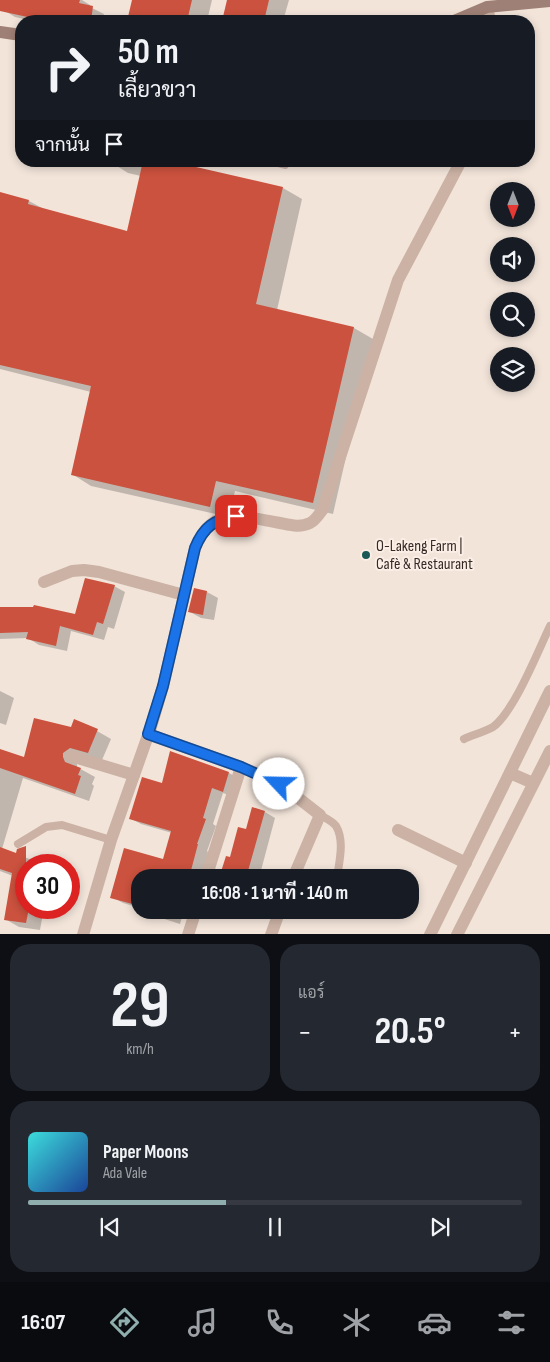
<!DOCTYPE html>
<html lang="th">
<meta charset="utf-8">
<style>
body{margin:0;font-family:"Sofia Sans Condensed",Sarabun,sans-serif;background:#242831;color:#f1f3f6;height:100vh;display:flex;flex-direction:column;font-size:19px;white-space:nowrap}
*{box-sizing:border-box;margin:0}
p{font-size:16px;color:#9ea1a6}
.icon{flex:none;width:28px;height:28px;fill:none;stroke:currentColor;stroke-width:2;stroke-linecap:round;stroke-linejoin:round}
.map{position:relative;height:934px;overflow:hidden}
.panel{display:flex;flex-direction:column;gap:10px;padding:10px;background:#0d0f14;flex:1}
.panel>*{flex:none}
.top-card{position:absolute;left:15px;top:15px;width:520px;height:152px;border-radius:20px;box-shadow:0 2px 8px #0003;background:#171b24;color:#f1f3f6;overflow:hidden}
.needle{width:32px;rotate:180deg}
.fabs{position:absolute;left:490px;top:182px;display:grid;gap:10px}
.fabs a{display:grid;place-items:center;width:45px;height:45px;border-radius:50%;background:#171b24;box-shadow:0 2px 8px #0003;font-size:25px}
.speed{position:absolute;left:15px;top:854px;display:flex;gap:10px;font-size:25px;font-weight:700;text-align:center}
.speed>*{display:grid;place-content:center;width:65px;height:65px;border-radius:50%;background:#171b24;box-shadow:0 2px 8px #0003;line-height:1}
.speed .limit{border:8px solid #d22;background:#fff;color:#111}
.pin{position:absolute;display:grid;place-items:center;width:42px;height:42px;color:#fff;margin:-21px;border-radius:10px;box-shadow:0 2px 8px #0006}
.me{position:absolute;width:55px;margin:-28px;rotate:294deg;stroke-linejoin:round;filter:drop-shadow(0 0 4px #0008)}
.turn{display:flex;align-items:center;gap:18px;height:105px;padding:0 20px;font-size:22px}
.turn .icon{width:65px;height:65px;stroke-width:2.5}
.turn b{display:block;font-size:35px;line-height:42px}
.then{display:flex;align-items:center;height:48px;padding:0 20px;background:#0003;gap:10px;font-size:19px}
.big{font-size:38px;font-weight:700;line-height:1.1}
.panel .widget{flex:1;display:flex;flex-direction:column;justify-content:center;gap:8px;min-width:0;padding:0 18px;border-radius:20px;background:#242831}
.panel .dial{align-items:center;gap:0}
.dial b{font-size:65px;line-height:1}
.song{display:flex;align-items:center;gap:15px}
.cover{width:60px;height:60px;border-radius:8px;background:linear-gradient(135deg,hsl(180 70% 55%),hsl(220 70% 35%))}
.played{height:5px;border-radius:2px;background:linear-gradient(90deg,#90aeae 40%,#363941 40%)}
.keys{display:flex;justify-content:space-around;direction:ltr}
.heat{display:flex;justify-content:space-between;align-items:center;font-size:28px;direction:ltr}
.panel .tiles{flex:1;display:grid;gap:10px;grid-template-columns:1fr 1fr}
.widget:last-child{grid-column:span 2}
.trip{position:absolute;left:131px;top:869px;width:288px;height:50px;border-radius:20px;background:#171b24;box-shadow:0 2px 8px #0003;font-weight:700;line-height:50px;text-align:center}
.tab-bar{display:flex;height:80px;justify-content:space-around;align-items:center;background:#090b0e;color:#9ea1a6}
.tab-bar .icon{width:35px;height:35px}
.tab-bar .active{color:#90aeae}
.tab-bar b{font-size:22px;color:#f1f3f6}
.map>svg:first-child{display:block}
.shadow{fill:#0003}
.building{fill:#cb523e}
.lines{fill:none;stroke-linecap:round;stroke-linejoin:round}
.lane{stroke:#cbb2a5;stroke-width:8}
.street{stroke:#cbb2a5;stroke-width:12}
.secondary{stroke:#9f8076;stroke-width:12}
.route-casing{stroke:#114b97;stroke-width:12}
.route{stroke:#1a73e8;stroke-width:9}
.poi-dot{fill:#1a5957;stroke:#faeee6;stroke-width:2}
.labels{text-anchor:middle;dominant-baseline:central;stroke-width:4;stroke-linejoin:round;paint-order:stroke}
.poi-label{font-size:16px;fill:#362a26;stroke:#faeee6;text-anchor:start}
</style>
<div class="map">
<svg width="550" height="935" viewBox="0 0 550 935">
<rect width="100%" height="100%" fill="#f2e4d9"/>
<g class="shadow">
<polygon points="7,0 82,0 90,5 90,7 104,14 102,21 33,21 15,17 5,11"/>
<polygon points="133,0 212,0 207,21 128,21"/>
<polygon points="229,0 289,0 283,21 224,21"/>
<polygon points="109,161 165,161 283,188 302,199 277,310 354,328 373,339 333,514 235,491 229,517 91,486 72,474 91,392 0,369 0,193 29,201 44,209 128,232 141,176 128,173"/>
<polygon points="114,586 125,592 114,629 108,627 104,640 71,631 67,651 39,645 28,638 0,639 0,609 76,615"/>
<polygon points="195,590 207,592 218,598 214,620 201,618 190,612"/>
<polygon points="0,691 14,698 6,725 0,723"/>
<polygon points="72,728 97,731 111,739 102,760 77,761 77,767 95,777 92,784 94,786 89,801 23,778 2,849 46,865 26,865 26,908 44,908 40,930 19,927 5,919 13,876 0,871 0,751 25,759"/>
<polygon points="171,753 229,773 240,779 234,797 223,793 213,824 216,826 207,851 208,852 204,878 140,878 140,908 123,903 112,897 163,861 172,833 141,824 130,818 162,785"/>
<polygon points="265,812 275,818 259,878 221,878 247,830"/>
<polygon points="145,910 184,910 180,924 155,916"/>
</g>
<g class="building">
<polygon points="0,0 80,0 79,3 93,6 91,21 46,21 0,11"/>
<polygon points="132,0 192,0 187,21 127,21"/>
<polygon points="227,0 269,0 264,21 222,21"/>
<polygon points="143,161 170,161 283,187 256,304 354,327 313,503 216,481 210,507 71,475 91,386 0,365 0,192 29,200 28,204 127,231"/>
<polygon points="85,578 115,585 103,624 97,622 93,635 60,626 56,646 26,639 28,632 0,633 0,607 33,607 34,605 75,614"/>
<polygon points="194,588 207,591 203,615 188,612"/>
<polygon points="34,718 71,727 74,719 98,729 88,753 70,748 63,753 63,757 65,762 81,768 78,775 81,776 75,794 0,768 0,749 24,757"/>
<polygon points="170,751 229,772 223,792 212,788 203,818 206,819 197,844 198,844 189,878 140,878 140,906 110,898 124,848 163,859 171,831 129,819 142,777 162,783"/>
<polygon points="252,807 265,811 246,878 219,878 226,856 230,857 238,827 246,829"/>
<polygon points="26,846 26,908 29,908 26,923 4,920 12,873 0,869 0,847 16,853 17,849"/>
</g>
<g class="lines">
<g class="lane">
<polyline points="270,161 285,165"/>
<path d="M464 739C473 735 484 732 493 727 514 712 538 651 550 626"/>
<path d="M320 815C325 818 332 821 336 826 345 841 339 862 337 878"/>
<polyline points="18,844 46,827 62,825 111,840"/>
<polyline points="332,915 333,910"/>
</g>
<g class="street">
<polyline points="487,7 490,21"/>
<polyline points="44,582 72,571 84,570 99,572 184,595"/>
<polyline points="148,734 241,767 279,783 320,815 293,878"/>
<polyline points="71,756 134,775"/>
<polyline points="510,773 533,783"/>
<polyline points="398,830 466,863"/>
<polyline points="206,878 241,767"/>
<path d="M83 935 111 840 151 727 163 686 195 548C213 504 243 517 280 523 290 525 300 528 310 523 316 520 319 514 323 509L398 280 461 161"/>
<polyline points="188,935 196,910"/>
<polyline points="271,935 280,910"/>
<polyline points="430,935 550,691"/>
<polyline points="457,935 550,751"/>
</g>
<g class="secondary">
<polyline points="454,21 487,7 550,1"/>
<polyline points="0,32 21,35"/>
</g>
</g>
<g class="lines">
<g class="route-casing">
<path id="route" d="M236 516C214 520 204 526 195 548L163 686 148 734 241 767 279 784"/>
</g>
<use href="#route" class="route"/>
</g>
<circle class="poi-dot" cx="366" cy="555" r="5"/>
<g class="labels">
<g class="poi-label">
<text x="376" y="546">O-Lakeng Farm |<tspan x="376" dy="18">Cafè &amp; Restaurant</tspan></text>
</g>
</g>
</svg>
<div class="fabs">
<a><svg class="needle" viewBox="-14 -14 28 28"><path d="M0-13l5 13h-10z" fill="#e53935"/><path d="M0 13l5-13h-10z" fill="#9ea1a6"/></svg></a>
<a><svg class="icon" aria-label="sound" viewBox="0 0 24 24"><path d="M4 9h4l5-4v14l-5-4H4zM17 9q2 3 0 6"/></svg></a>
<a><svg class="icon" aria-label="search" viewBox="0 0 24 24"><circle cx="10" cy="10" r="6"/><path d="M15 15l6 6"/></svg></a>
<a><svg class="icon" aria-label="layers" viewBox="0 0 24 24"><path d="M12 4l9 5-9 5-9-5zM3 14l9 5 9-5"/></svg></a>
</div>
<div class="speed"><div class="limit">30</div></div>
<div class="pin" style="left:236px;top:516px;background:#d93025"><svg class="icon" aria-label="arrive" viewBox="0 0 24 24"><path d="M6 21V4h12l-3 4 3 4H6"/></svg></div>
<svg class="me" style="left:279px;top:784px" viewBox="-20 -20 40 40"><circle r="19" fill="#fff"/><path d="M0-13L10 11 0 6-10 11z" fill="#1a73e8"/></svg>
<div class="trip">16:08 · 1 นาที · 140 m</div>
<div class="top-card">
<div class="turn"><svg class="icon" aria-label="right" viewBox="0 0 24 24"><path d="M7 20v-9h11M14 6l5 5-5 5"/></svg><div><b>50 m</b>เลี้ยวขวา</div></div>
<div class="then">จากนั้น<svg class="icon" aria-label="arrive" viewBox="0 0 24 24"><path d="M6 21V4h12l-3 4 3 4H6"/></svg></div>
</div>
</div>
<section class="panel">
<div class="tiles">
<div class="widget dial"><b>29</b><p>km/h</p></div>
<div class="widget"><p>แอร์</p>
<div class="heat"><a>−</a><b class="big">20.5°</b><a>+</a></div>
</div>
<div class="widget">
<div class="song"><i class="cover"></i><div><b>Paper Moons</b><p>Ada Vale</p></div></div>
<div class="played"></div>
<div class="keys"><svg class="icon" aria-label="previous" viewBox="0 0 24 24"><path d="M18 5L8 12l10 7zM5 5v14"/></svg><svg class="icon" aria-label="pause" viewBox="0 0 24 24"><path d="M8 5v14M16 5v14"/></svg><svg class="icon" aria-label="next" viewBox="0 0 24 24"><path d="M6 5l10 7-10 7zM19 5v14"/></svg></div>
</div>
</div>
</section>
<nav class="tab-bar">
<b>16:07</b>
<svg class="icon active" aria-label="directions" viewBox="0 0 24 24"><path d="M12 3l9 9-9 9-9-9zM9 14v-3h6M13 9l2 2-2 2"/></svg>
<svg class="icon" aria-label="music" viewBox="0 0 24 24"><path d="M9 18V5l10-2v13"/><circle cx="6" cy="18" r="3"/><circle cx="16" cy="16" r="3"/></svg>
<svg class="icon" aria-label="phone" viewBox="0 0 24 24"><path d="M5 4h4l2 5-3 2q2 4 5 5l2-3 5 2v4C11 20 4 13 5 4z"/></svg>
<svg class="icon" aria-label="climate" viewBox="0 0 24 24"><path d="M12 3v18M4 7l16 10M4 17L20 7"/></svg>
<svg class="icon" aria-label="car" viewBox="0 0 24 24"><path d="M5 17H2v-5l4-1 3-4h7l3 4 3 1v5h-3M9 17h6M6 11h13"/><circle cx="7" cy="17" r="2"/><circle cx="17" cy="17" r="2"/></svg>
<svg class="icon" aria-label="filters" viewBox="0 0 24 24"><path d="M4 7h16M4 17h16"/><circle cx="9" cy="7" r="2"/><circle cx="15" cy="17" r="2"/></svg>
</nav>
